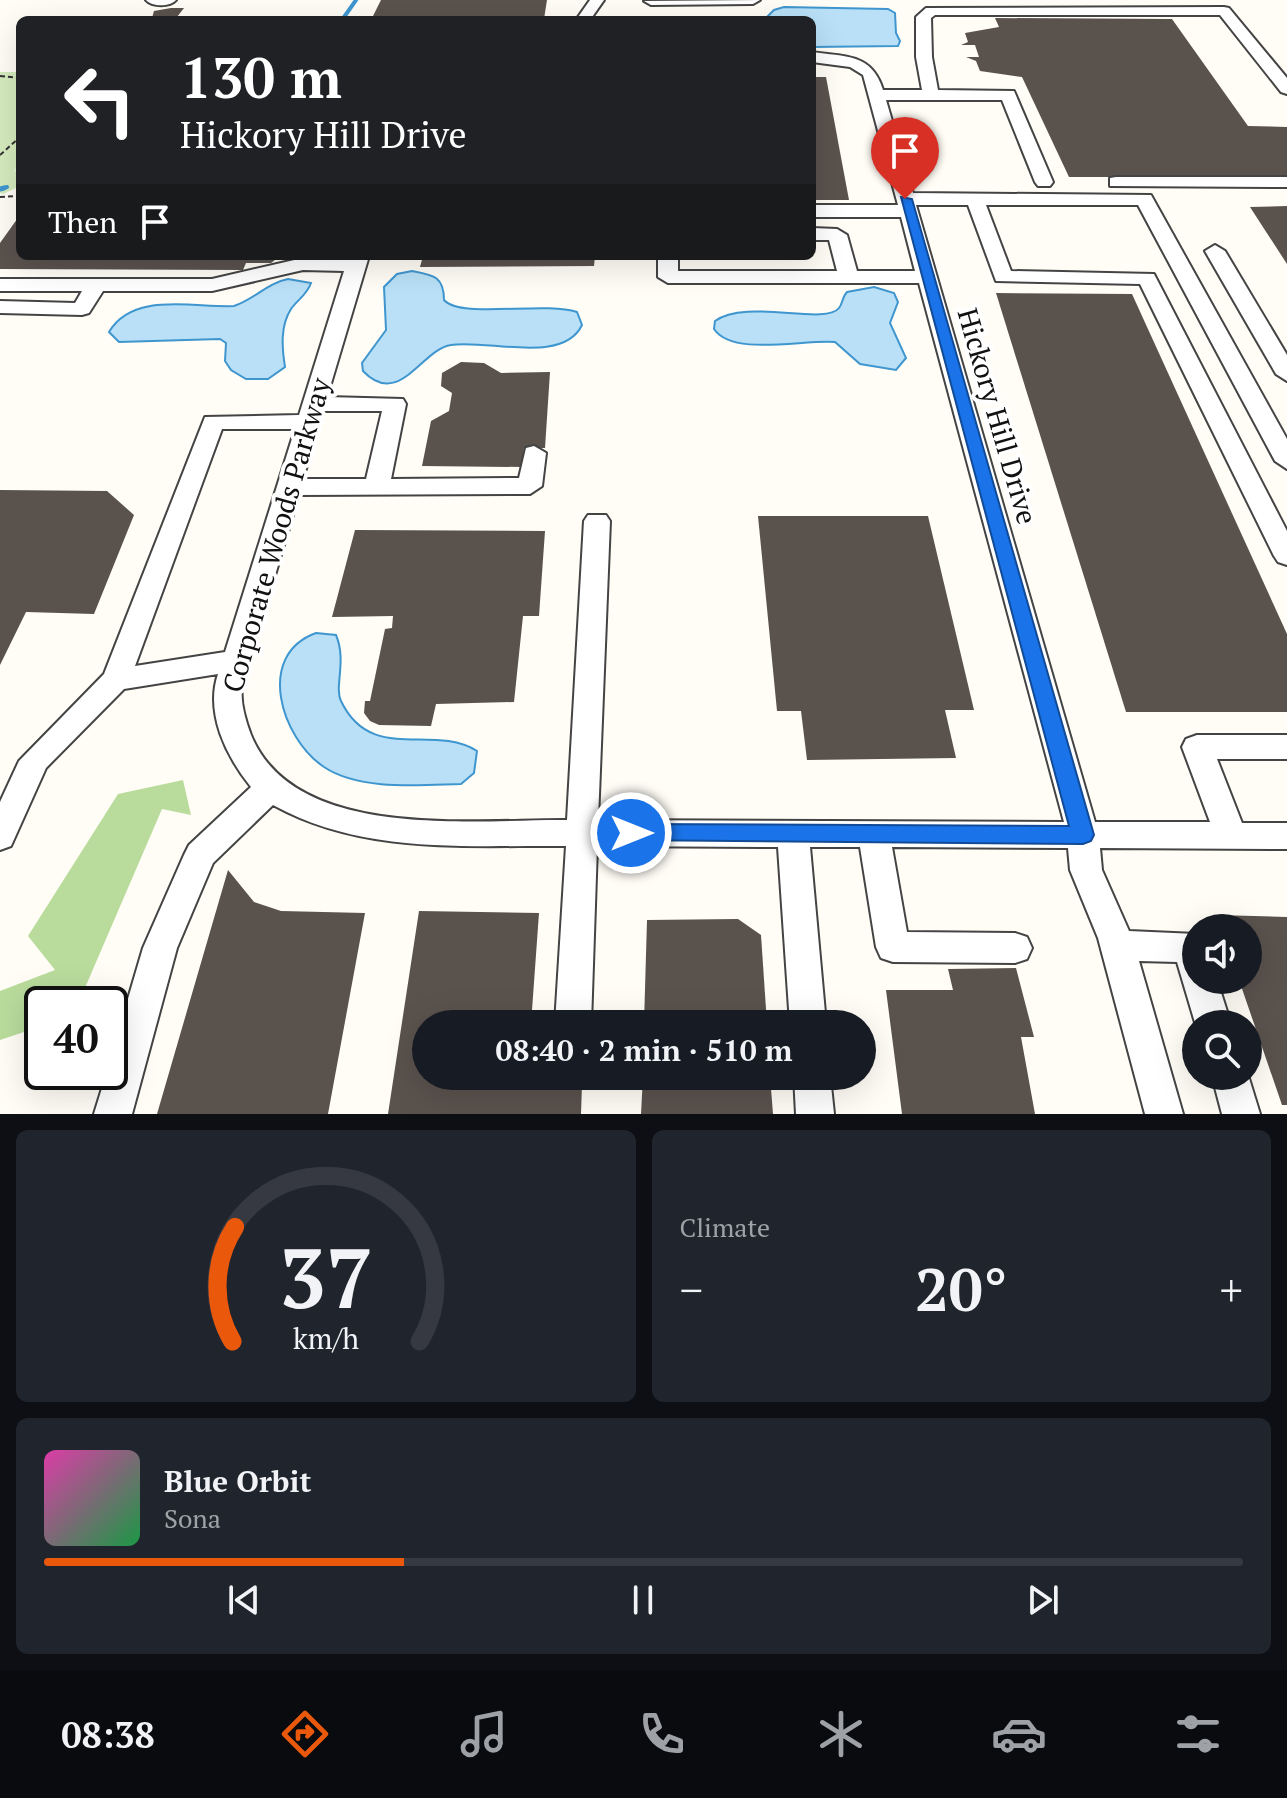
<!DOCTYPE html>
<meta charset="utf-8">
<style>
body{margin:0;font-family:"PT Serif",serif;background:#20242c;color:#f1f3f6;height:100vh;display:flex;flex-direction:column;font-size:30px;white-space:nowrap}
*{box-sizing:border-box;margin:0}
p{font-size:26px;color:#9ea1a6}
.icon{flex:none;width:44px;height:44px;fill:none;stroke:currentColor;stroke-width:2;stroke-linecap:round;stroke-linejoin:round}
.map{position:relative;height:1114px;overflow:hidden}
.details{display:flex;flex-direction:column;gap:16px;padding:16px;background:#0d0f14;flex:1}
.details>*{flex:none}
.guide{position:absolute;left:16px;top:16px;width:800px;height:244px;border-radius:12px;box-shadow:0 8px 32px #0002;background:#202124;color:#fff;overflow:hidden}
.buttons{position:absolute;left:1182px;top:914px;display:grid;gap:16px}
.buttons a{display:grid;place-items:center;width:80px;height:80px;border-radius:50%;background:#171b24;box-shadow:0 8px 32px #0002;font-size:40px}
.speed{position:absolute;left:24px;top:986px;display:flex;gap:16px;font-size:40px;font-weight:700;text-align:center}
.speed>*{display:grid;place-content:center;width:104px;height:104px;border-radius:50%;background:#171b24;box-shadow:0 8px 32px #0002;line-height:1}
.speed .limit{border:4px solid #111;border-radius:12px;background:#fff;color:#111}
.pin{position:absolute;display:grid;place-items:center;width:68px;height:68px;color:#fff;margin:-82px -34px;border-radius:50% 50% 50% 0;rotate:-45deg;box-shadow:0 0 8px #0007}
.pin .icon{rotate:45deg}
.me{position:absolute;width:88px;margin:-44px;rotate:90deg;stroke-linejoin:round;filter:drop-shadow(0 0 6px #0008)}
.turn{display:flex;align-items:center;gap:28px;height:168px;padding:0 32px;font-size:36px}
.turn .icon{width:104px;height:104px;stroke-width:2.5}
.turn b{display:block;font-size:56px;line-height:68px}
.then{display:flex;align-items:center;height:76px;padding:0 32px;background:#0003;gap:16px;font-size:30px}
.big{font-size:60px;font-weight:800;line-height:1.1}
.details .card{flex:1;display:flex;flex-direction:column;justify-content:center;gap:12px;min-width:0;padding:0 28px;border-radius:12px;background:#20242c}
.details .dial{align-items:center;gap:0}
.dial svg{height:208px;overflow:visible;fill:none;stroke:#363941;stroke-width:7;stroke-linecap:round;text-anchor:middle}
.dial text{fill:#f1f3f6;stroke:none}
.song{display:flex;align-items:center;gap:24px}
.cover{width:96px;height:96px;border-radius:12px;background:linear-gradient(135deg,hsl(320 70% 55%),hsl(140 70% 35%))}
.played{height:8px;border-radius:4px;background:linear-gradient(90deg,#ea580c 30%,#363941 30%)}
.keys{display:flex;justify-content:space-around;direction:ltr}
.heat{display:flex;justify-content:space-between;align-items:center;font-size:44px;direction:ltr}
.details .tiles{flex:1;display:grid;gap:16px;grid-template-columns:1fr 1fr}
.card:last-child{grid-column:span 2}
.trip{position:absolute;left:412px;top:1010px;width:464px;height:80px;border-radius:40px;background:#171b24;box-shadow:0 8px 32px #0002;font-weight:800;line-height:80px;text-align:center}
.tabs{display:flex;height:128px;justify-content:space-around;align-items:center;background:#090b0e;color:#9ea1a6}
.tabs .icon{width:56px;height:56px}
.tabs .active{color:#ea580c}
.tabs b{font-size:36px;color:#f1f3f6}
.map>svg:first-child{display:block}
.green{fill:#d5ebbd}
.forest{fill:#b9dc9c}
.water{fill:#b9e0f7;stroke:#3f96cf;stroke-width:2}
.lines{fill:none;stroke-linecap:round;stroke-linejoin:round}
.stream-far1{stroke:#3f96cf;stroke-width:4}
.stream{stroke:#3f96cf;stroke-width:5}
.building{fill:#5a524d}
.minor-casing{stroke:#444;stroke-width:4}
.path{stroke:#333;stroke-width:2;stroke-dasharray:5 3;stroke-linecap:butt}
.minor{fill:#fff;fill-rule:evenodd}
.route{fill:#1a73e8;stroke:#114b97;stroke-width:2}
.labels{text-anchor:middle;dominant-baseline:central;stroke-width:8;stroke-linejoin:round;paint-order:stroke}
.street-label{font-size:28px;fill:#111;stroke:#fff}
</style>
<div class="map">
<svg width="1287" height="1114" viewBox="0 0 1287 1114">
<rect width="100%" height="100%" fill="#fffdf5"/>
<polygon class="green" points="0,72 20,72 20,162 13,173 20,166 20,186 3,194 0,193"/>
<polygon class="forest" points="183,780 191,815 162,809 78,1004 42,1004 42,1026 0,1040 0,991 55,970 28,936 118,794"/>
<g class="water">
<polygon points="784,7 888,9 895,13 896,33 900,41 898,46 812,47 812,20 764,20 774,10"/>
<path d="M412 271C433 275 444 276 444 300 460 319 544 301 577 312L582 325C563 365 487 339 451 345 422 349 399 409 363 371L362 363 386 330 384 287 397 274Z"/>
<path d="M288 279 311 283C307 295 297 300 291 309 280 326 282 348 285 367L268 379H246L231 370 225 361 226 343 220 339 119 342 109 332C133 291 194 308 234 306 255 299 267 283 288 279Z"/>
<path d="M874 287 894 293 898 302 890 323 906 358 896 370 860 364 835 342C804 339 733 357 714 329L715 321C745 298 825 326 839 308 843 303 842 297 847 292Z"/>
<path d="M316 633 336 635C347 661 334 687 341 701 371 764 432 723 477 751L474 773 461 784C420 785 360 791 324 767 281 738 255 655 316 633Z"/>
</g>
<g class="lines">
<g class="stream-far1">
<polyline points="342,20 356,0"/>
<polyline points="0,189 7,187"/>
</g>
<polyline class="stream" points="0,189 4,188"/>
</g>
<g class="building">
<polygon points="381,0 547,0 544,19 371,20"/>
<polygon points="171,8 184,8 177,17 152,18 154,11"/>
<polygon points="995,18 1172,19 1248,126 1287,127 1287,177 1069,177 1022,77 980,71 976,61 966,57 979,57 975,45 961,45 968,42 965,33 999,27"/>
<polygon points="812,77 826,77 849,200 812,200"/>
<polygon points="1287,206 1287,264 1250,207"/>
<polygon points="20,215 20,256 280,256 271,263 246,263 243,270 0,269 0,243"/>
<polygon points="423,256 595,256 594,266 420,267"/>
<polygon points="996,293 1132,294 1287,634 1287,712 1126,712"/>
<polygon points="461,362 484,363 501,373 550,372 545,448 524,448 522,467 422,466 431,421 449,411 452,393 441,386 442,373"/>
<polygon points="0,490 107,491 134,515 94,614 26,612 0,665"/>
<polygon points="758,516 928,516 974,710 945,710 956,758 807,760 801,711 777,711"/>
<polygon points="355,530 545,531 539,616 523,616 514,702 436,704 431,726 379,725 370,721 364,713 365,701 370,701 385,629 392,628 393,616 332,617"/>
<polygon points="228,870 254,902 281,911 365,913 328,1114 157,1114"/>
<polygon points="419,911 539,913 531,1024 426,1024 426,1076 527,1076 526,1083 582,1084 581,1114 388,1114"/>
<polygon points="1217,915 1287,917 1287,1105 1282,1105 1239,980 1248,980 1248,928 1221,928"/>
<polygon points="738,919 761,935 767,1024 644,1024 647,920"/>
<polygon points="1016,968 1034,1037 1021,1037 1035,1114 902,1114 886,990 953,990 948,969"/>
<polygon points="643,1076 770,1076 773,1114 641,1114"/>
</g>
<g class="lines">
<g class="minor-casing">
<g id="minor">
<path d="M146 0H176C170 7 152 7 146 0Z"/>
<polygon points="590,0 604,0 590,20 576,20"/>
<polygon points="760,0 753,4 651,5 644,1"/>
<path d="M1224 7 1229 8 1287 78V94L1281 92 1220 15H935L931 18 932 57 938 90 1014 91 1053 182 1050 186H1038L1035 182 1002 100H886L913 193 1151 195 1287 439V469L1275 461 1138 205H986L1011 271 1154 274 1287 531V565L1278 562 1274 556 1140 284 996 281 968 205H916L1095 822H1210L1182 747 1186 739 1197 735H1287V759H1217L1242 823H1287V849L1100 848 1102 870 1129 931 1196 934V980H1217L1231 1024 1196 1026 1177 962 1139 961 1183 1114H1145L1098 938 1070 870 1068 848 892 847 907 932 1015 933 1027 937 1032 948 1027 959 1015 963 893 962 881 958 876 947 860 847H810L826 1024H790L778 847 597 846 591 1024H555L566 846C465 845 364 855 273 805L213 863 177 948 132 1114H94L107 1072H110V1060L143 948 184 855 189 845 251 787C226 756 205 713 218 674L124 689 46 768 11 846 0 850V802L19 761 104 674 205 417 299 415 344 271 303 270 212 291H103L89 313 82 315 0 313V301L75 303 82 291H0V279H212L303 258 369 256 327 397 403 399 406 404 391 479 519 478 526 448 534 446 546 453 542 486 530 494 299 495C286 540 272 584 259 629 254 648 245 668 242 688 240 702 246 722 251 735 295 842 474 819 567 820L584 521 588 515H606L610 521 598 820 1064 822 919 283H668L658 277V256H678V271H837L829 240H812V228L837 229 847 235 857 271H915L901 217H812V205H898L863 75 850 67 812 62V52C845 57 872 53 883 90H922L916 57V17L926 8ZM323 411H382L366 479H303ZM222 429H295L225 652 135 666Z"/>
<polygon points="1116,177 1287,177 1287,187 1110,186 1110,178"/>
<polygon points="1215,245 1225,251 1287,355 1287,381 1276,374 1205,251"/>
<polygon points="794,1076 830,1076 834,1114 796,1114"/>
<polygon points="1212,1076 1248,1075 1260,1114 1222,1114"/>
</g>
</g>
<g class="path">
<polyline points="0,76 20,78"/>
<polyline points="0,155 20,137"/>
<polyline points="0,197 20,196"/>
</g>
<use href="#minor" class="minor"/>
</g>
<polygon class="route" points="901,197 912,199 1094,835 1091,841 1083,844 623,840 620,833 623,826 631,824 1069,826"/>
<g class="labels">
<g class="street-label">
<text transform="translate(998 416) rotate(74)">Hickory Hill Drive</text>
<text transform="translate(276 535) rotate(-74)">Corporate Woods Parkway</text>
</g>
</g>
</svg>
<div class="buttons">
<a><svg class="icon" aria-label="sound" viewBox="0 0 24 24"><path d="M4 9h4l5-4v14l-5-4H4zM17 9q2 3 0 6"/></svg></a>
<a><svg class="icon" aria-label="search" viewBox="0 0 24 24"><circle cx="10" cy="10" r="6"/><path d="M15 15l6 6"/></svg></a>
</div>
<div class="speed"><div class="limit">40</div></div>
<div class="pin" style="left:905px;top:199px;background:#d93025"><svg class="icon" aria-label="arrive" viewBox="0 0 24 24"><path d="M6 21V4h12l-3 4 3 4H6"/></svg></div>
<svg class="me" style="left:631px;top:833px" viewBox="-20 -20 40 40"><circle r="17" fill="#1a73e8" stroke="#fff" stroke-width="3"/><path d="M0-11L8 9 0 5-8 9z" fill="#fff"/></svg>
<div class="trip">08:40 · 2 min · 510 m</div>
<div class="guide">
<div class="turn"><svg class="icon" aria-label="left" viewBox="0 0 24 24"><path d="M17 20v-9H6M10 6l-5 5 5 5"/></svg><div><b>130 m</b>Hickory Hill Drive</div></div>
<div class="then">Then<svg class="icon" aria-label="arrive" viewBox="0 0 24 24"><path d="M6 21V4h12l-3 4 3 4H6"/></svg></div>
</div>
</div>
<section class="details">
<div class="tiles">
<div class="card dial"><svg viewBox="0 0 100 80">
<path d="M14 69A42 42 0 1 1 86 69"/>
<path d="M14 69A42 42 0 0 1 15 25" stroke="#ea580c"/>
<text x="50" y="56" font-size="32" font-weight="700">37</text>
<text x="50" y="72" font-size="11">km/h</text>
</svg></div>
<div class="card"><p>Climate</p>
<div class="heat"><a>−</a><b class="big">20°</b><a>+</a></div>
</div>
<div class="card">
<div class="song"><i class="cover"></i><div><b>Blue Orbit</b><p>Sona</p></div></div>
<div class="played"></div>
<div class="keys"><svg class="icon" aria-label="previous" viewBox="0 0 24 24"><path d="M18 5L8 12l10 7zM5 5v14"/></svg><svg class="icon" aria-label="pause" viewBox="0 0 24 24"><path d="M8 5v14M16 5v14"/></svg><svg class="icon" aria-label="next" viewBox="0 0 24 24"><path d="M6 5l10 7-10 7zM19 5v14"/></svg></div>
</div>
</div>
</section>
<nav class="tabs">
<b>08:38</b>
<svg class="icon active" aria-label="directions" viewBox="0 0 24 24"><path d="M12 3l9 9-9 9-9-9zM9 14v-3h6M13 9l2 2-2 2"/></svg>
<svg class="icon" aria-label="music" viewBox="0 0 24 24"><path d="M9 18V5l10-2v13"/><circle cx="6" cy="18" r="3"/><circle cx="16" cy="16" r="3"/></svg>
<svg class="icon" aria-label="phone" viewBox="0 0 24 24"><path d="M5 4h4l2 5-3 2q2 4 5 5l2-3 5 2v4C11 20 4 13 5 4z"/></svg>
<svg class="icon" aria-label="climate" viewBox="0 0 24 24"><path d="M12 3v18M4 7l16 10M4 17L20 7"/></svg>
<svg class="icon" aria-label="car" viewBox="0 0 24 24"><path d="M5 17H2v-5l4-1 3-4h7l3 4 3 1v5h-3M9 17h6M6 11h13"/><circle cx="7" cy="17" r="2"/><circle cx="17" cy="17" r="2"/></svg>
<svg class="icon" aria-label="filters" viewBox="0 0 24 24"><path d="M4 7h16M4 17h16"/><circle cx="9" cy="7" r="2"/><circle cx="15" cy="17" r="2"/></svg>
</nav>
